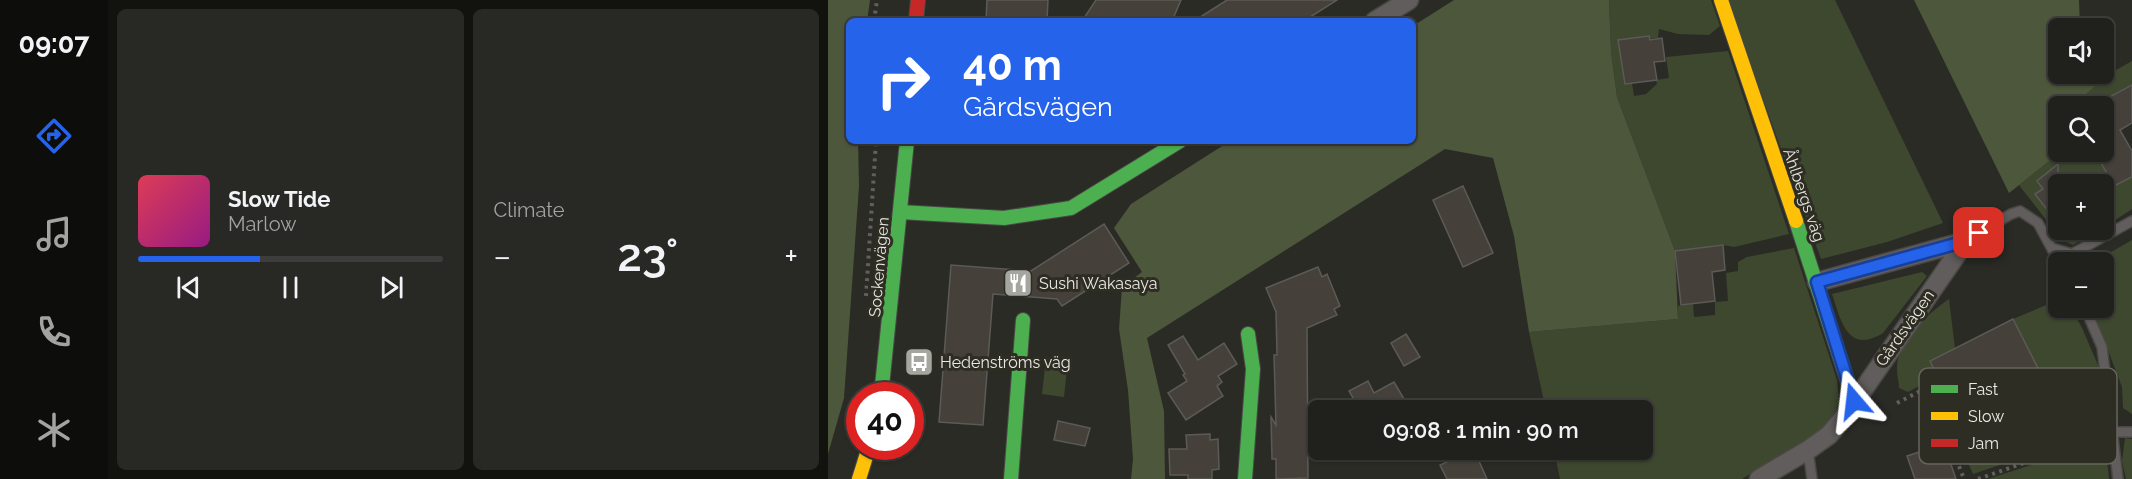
<!DOCTYPE html>
<meta charset="utf-8">
<style>
body{margin:0;font-family:Raleway,sans-serif;background:#282825;color:#f1f3f6;height:100vh;display:flex;flex-direction:column;font-size:22px;white-space:nowrap}
*{box-sizing:border-box;margin:0}
p{font-size:20px;color:#a2a3a3}
.icon{flex:none;width:33px;height:33px;fill:none;stroke:currentColor;stroke-width:2;stroke-linecap:round;stroke-linejoin:round}
.map{position:relative;flex:1;overflow:hidden}
.panel{display:flex;flex-direction:column;gap:9px;padding:9px;background:#12120f;width:720px}
.panel>*{flex:none}
.top-card{position:absolute;left:18px;top:18px;width:570px;height:126px;border-radius:9px;box-shadow:0 2px 4px #0004,0 0 0 2px #3d3e3b;background:#2563eb;color:#fff;overflow:hidden}
.tools{position:absolute;left:1220px;top:18px;display:grid;gap:12px}
.tools a{display:grid;place-items:center;width:66px;height:66px;border-radius:9px;background:#20201c;box-shadow:0 2px 4px #0004,0 0 0 2px #3d3e3b;font-size:30px}
.speed{position:absolute;left:18px;top:382px;display:flex;gap:12px;font-size:30px;font-weight:700;text-align:center}
.speed>*{display:grid;place-content:center;width:78px;height:78px;border-radius:50%;background:#20201c;box-shadow:0 2px 4px #0004,0 0 0 2px #3d3e3b;line-height:1}
.speed .limit{border:9px solid #d22;background:#fff;color:#111}
.pin{position:absolute;display:grid;place-items:center;width:51px;height:51px;color:#fff;margin:-26px;border-radius:12px;box-shadow:0 3px 9px #0006}
.me{position:absolute;width:66px;margin:-33px;rotate:343deg;stroke-linejoin:round;filter:drop-shadow(0 0 4px #0008)}
.turn{display:flex;align-items:center;gap:21px;height:126px;padding:0 18px;font-size:27px}
.turn .icon{width:78px;height:78px;stroke-width:2.5}
.turn b{display:block;font-size:42px;line-height:51px}
.big{font-size:45px;font-weight:600;line-height:1.1}
.panel .tile{flex:1;display:flex;flex-direction:column;justify-content:center;gap:9px;min-width:0;padding:0 21px;border-radius:9px;background:#282825}
.song{display:flex;align-items:center;gap:18px}
.cover{width:72px;height:72px;border-radius:9px;background:linear-gradient(135deg,hsl(350 70% 55%),hsl(310 70% 35%))}
.played{height:6px;border-radius:3px;background:linear-gradient(90deg,#2563eb 40%,#3d3e3b 40%)}
.keys{display:flex;justify-content:space-around;direction:ltr}
.heat{display:flex;justify-content:space-between;align-items:center;font-size:33px;direction:ltr}
.panel .tiles{flex:1;display:grid;gap:9px;grid-template-columns:repeat(2,1fr)}
.trip{position:absolute;left:480px;top:400px;width:345px;height:60px;border-radius:9px;background:#20201c;box-shadow:0 2px 4px #0004,0 0 0 2px #3d3e3b;font-weight:600;line-height:60px;text-align:center}
main{display:flex;flex:1;min-height:0}
.tabs{display:flex;flex-direction:column;width:108px;justify-content:space-around;align-items:center;background:#0d0d0b;color:#a2a3a3}
.tabs .icon{width:42px;height:42px}
.tabs .on{color:#2563eb}
.tabs b{font-size:27px;color:#f1f3f6}
.map>svg:first-child{display:block}
.green{fill:#3e482f}
.forest{fill:#4d573b}
.building{fill:#45403a;stroke:#5c5a57;stroke-width:1.5}
.lines{fill:none;stroke-linecap:round;stroke-linejoin:round}
.lane-casing{stroke:#494845;stroke-width:12}
.street-casing{stroke:#494845;stroke-width:21}
.fast-casing{stroke:#494845;stroke-width:16}
.slow-casing{stroke:#494845;stroke-width:16}
.jam-casing{stroke:#494845;stroke-width:16}
.path{stroke:#625f5d;stroke-width:4;stroke-dasharray:3 4.5;stroke-linecap:butt}
.lane{stroke:#625d5d;stroke-width:9}
.street{stroke:#625d5d;stroke-width:18}
.fast{stroke:#4caf50;stroke-width:14}
.slow{stroke:#ffc107;stroke-width:14}
.jam{stroke:#c62828;stroke-width:14}
.route-casing{stroke:#184099;stroke-width:15}
.route{stroke:#2563eb;stroke-width:10}
.labels{text-anchor:middle;dominant-baseline:central;stroke-width:6;stroke-linejoin:round;paint-order:stroke}
.street-label{font-size:16px;fill:#e9e8e2;stroke:#2e2d23}
.poi-label{font-size:16px;fill:#e9e8e2;stroke:#2e2d23;text-anchor:start}
.key{fill:#2e2d23;stroke:#66655c;stroke-width:1.5}
.key-label{font-size:16px;fill:#e9e8e2}
</style>
<main>
<nav class="tabs">
<b>09:07</b>
<svg class="icon on" aria-label="directions" viewBox="0 0 24 24"><path d="M12 3l9 9-9 9-9-9zM9 14v-3h6M13 9l2 2-2 2"/></svg>
<svg class="icon" aria-label="music" viewBox="0 0 24 24"><path d="M9 18V5l10-2v13"/><circle cx="6" cy="18" r="3"/><circle cx="16" cy="16" r="3"/></svg>
<svg class="icon" aria-label="phone" viewBox="0 0 24 24"><path d="M5 4h4l2 5-3 2q2 4 5 5l2-3 5 2v4C11 20 4 13 5 4z"/></svg>
<svg class="icon" aria-label="climate" viewBox="0 0 24 24"><path d="M12 3v18M4 7l16 10M4 17L20 7"/></svg>
</nav>
<section class="panel">
<div class="tiles">
<div class="tile">
<div class="song"><i class="cover"></i><div><b>Slow Tide</b><p>Marlow</p></div></div>
<div class="played"></div>
<div class="keys"><svg class="icon" aria-label="previous" viewBox="0 0 24 24"><path d="M18 5L8 12l10 7zM5 5v14"/></svg><svg class="icon" aria-label="pause" viewBox="0 0 24 24"><path d="M8 5v14M16 5v14"/></svg><svg class="icon" aria-label="next" viewBox="0 0 24 24"><path d="M6 5l10 7-10 7zM19 5v14"/></svg></div>
</div>
<div class="tile"><p>Climate</p>
<div class="heat"><a>−</a><b class="big">23°</b><a>+</a></div>
</div>
</div>
</section>
<div class="map">
<svg width="1304" height="479" viewBox="0 0 1304 479">
<rect width="100%" height="100%" fill="#2b2b26"/>
<g class="green">
<polygon points="781,0 883,0 892,26 881,35 850,34 831,29 830,38 791,41 797,84 804,83 806,96 818,94 829,84 828,80 841,78 838,57 900,51 961,234 906,247 895,245 847,251 789,97 783,52"/>
<polygon points="899,0 1007,0 1115,223 1059,242 993,259"/>
<polygon points="1304,61 1304,85 1265,106 1244,106 1283,73"/>
<polygon points="1233,152 1267,152 1286,186 1304,177 1304,209 1275,228 1275,184 1230,184 1230,230 1272,230 1245,245 1234,240 1191,185"/>
<polygon points="1304,240 1304,414 1295,408 1294,387 1264,308 1275,308 1275,262 1266,262"/>
<polygon points="966,248 1009,380 1012,408 1002,426 914,479 732,479 726,450 814,450 814,411 718,411 701,332 850,319 850,306 865,304 866,317 887,315 887,302 900,301 898,273 910,271 910,262 919,257"/>
<path d="M1094 272 1099 276 1055 333C1019 355 1013 320 1004 294Z"/>
<path d="M1121 299 1127 349 1102 361 1109 376 1080 392 1071 388C1071 382 1069 376 1069 369 1069 339 1099 315 1121 299Z"/>
<polygon points="1230,300 1230,308 1243,308 1254,328 1273,372 1277,429 1145,474 1128,435 1137,432 1185,319"/>
<polygon points="217,367 239,369 236,397 214,394"/>
<polygon points="1297,438 1304,439 1304,479 1298,479 1294,461"/>
<polygon points="1277,441 1281,479 1160,479"/>
</g>
<g class="forest">
<polygon points="0,0 42,0 39,21 21,21 21,141 30,141 31,186 16,398 0,454"/>
<polygon points="626,0 781,0 783,52 789,97 847,251 850,319 701,332 686,236 665,158 617,149 319,338 336,411 337,479 303,479 305,459 300,390 291,329 294,287 314,272 286,228 303,204 402,141 585,141 585,26"/>
<polygon points="1086,0 1251,0 1252,28 1230,28 1230,74 1275,74 1275,53 1283,73 1244,106 1230,106 1230,152 1233,152 1181,193"/>
</g>
<g class="building">
<polygon points="159,0 220,0 219,21 158,21"/>
<polygon points="268,0 353,0 344,21 254,21"/>
<polygon points="399,0 509,0 476,21 366,21"/>
<polygon points="821,36 822,40 834,38 837,61 826,62 829,80 797,84 790,40"/>
<polygon points="1304,85 1304,123 1292,130 1304,151 1304,177 1286,186 1267,152 1275,152 1275,98 1276,100"/>
<polygon points="1230,164 1230,224 1207,194 1215,189 1209,181"/>
<polygon points="635,186 665,253 635,267 605,200"/>
<polygon points="276,224 301,263 234,306 229,299 165,294 155,425 111,422 123,265 203,271"/>
<polygon points="895,245 897,270 884,272 887,301 853,305 847,251"/>
<polygon points="490,267 494,277 499,274 512,306 506,309 509,315 479,328 480,478 448,479 448,459 444,459 443,417 448,425 446,355 449,355 448,312 438,288"/>
<polygon points="1185,319 1221,390 1137,432 1102,361"/>
<polygon points="578,334 592,357 576,366 563,343"/>
<polygon points="355,336 370,360 396,343 409,364 390,376 394,382 389,386 395,396 358,420 340,393 359,381 355,375 357,374 340,345"/>
<polygon points="540,381 546,393 566,382 576,399 557,411 513,411 528,403 521,391"/>
<polygon points="230,421 262,428 257,446 226,440"/>
<polygon points="382,434 382,440 390,439 391,469 384,470 384,479 360,479 360,475 342,475 341,449 359,449 358,435"/>
<polygon points="1116,444 1128,479 1087,479 1079,456"/>
<polygon points="646,450 659,479 619,479 612,465"/>
</g>
<g class="lines">
<g class="lane-casing">
<g id="lane">
<polyline points="1138,241 1183,214 1192,211 1210,223 1231,262"/>
<polyline points="1224,248 1244,254 1304,221"/>
<polyline points="1257,308 1274,347 1290,479"/>
<polyline points="1285,432 1304,432"/>
<polyline points="980,450 984,479"/>
</g>
</g>
<g class="street-casing">
<g id="street">
<polyline points="547,21 581,0"/>
<polyline points="989,282 1138,241"/>
<polyline points="931,479 980,450 1001,435 1017,416 1138,241"/>
</g>
</g>
<g class="fast-casing">
<g id="fast">
<polyline points="72,212 176,218 243,208 352,141"/>
<polyline points="968,221 1026,401"/>
<polyline points="53,396 79,141"/>
<polyline points="183,479 195,320"/>
<polyline points="417,479 425,369 420,334"/>
</g>
</g>
<g class="slow-casing">
<g id="slow">
<polyline points="893,0 968,221"/>
<polyline points="31,479 41,447"/>
</g>
</g>
<g class="jam-casing">
<polyline id="jam" points="88,21 90,0"/>
</g>
<g class="path">
<polyline points="46,21 49,0"/>
<polyline points="38,296 48,141"/>
<polyline points="1069,403 1100,387 1136,479"/>
<polyline points="21,432 29,402"/>
<polyline points="1150,479 1270,437"/>
</g>
<use href="#lane" class="lane"/>
<use href="#street" class="street"/>
<use href="#fast" class="fast"/>
<use href="#slow" class="slow"/>
<use href="#jam" class="jam"/>
</g>
<g class="lines">
<g class="route-casing">
<polyline id="route" points="1026,401 989,282 1138,241 1151,233"/>
</g>
<use href="#route" class="route"/>
</g>
<defs>
<g id="restaurant-square" transform="scale(1.5)"><rect x="-9" y="-9" width="18" height="18" rx="4" fill="#a6a6a0" stroke="#2e2d23"/><path d="M-5-6h1v4h1v-4h1v4h1v-4h1v5L-1.5 .5V6h-2V.5L-5-1ZM5-6V6H3V1.5H1.5Q1.5-4 5-6Z" fill="#fff"/></g>
<g id="bus-square" transform="scale(1.5)"><rect x="-9" y="-9" width="18" height="18" rx="4" fill="#a6a6a0" stroke="#2e2d23"/><path d="M-5-6H5V4H4V6H2V4H-2V6H-4V4H-5ZM-3.5-4V0h7V-4ZM-3.5 1.2v1.5H-2V1.2ZM2 1.2v1.5H3.5V1.2Z" fill="#fff"/></g>
</defs>
<g fill-rule="evenodd">
<use href="#restaurant-square" x="190" y="283"/>
<use href="#bus-square" x="91" y="362"/>
</g>
<g class="labels">
<g class="street-label">
<text transform="translate(976 195) rotate(71)">Åhlbergs väg</text>
<text transform="translate(51 267) rotate(-85)">Sockenvägen</text>
<text transform="translate(1077 328) rotate(-55)">Gårdsvägen</text>
</g>
<g class="poi-label">
<text x="211" y="283">Sushi Wakasaya</text>
<text x="112" y="362">Hedenströms väg</text>
</g>
</g>
<rect x="1091" y="368" width="198" height="96" rx="9" class="key"/>
<rect x="1103" y="385" width="27" height="8" fill="#4caf50"/>
<rect x="1103" y="412" width="27" height="8" fill="#ffc107"/>
<rect x="1103" y="439" width="27" height="8" fill="#c62828"/>
<g class="key-label">
<text x="1140" y="395">Fast</text>
<text x="1140" y="422">Slow</text>
<text x="1140" y="449">Jam</text>
</g>
</svg>
<div class="tools">
<a><svg class="icon" aria-label="sound" viewBox="0 0 24 24"><path d="M4 9h4l5-4v14l-5-4H4zM17 9q2 3 0 6"/></svg></a>
<a><svg class="icon" aria-label="search" viewBox="0 0 24 24"><circle cx="10" cy="10" r="6"/><path d="M15 15l6 6"/></svg></a>
<a>+</a>
<a>−</a>
</div>
<div class="speed"><div class="limit">40</div></div>
<div class="pin" style="left:1151px;top:233px;background:#d93025"><svg class="icon" aria-label="arrive" viewBox="0 0 24 24"><path d="M6 21V4h12l-3 4 3 4H6"/></svg></div>
<svg class="me" style="left:1026px;top:401px" viewBox="-20 -20 40 40"><path d="M0-17L14 15 0 8-14 15z" fill="#2563eb" stroke="#fff" stroke-width="4"/></svg>
<div class="trip">09:08 · 1 min · 90 m</div>
<div class="top-card">
<div class="turn"><svg class="icon" aria-label="right" viewBox="0 0 24 24"><path d="M7 20v-9h11M14 6l5 5-5 5"/></svg><div><b>40 m</b>Gårdsvägen</div></div>
</div>
</div>
</main>
